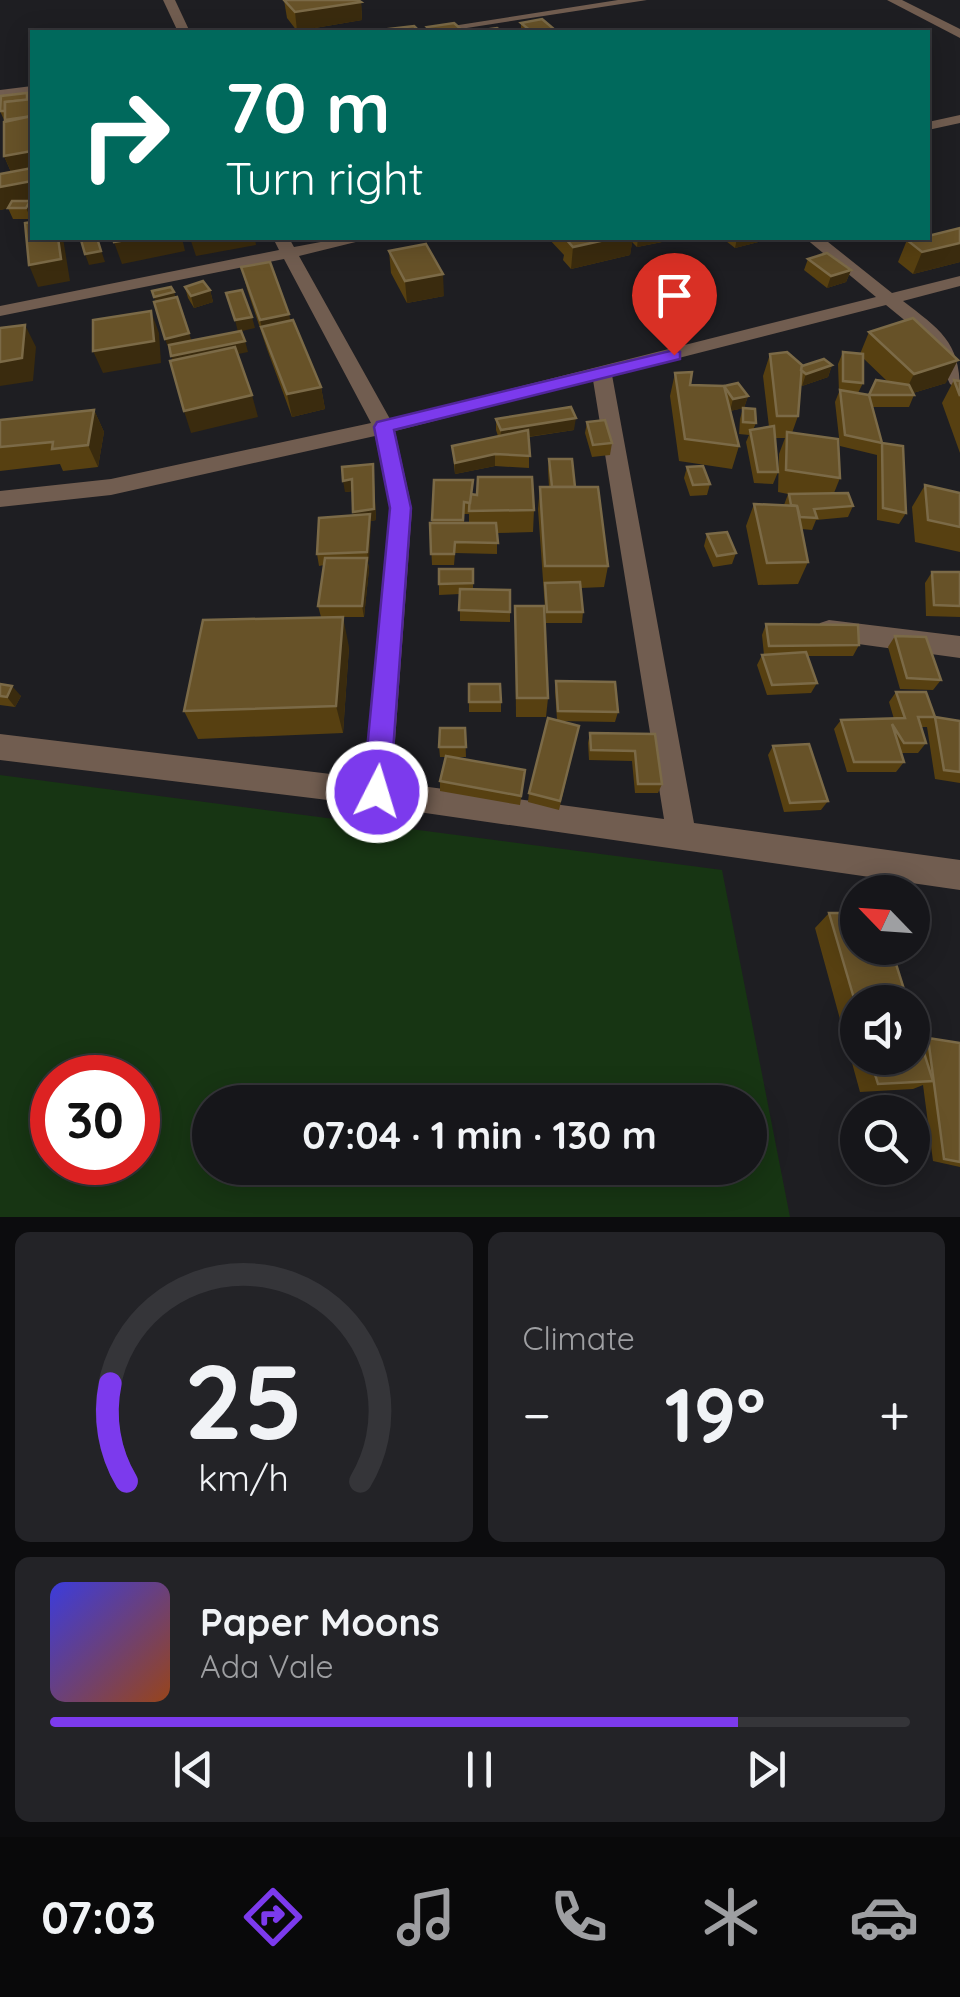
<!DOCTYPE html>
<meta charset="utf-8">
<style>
body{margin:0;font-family:Quicksand,sans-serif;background:#232327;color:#f1f3f6;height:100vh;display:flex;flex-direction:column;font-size:38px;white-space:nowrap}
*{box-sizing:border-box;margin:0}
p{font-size:32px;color:#9e9fa2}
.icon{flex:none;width:55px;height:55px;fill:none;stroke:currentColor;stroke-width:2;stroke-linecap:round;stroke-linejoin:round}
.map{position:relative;height:1217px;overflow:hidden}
.panel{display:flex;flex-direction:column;gap:15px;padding:15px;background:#0c0c0e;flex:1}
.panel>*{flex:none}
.banner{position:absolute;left:30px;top:30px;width:900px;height:210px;border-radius:0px;box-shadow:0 5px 25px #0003,0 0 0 2px #353539;background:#00695c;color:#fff;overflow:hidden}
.needle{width:65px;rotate:295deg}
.buttons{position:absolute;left:840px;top:875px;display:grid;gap:20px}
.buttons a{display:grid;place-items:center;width:90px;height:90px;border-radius:50%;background:#16161a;box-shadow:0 5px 25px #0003,0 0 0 2px #353539;font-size:50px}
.speed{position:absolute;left:30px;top:1055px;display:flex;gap:20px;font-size:50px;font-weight:700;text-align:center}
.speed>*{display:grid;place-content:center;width:130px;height:130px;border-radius:50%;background:#16161a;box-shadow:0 5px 25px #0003,0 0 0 2px #353539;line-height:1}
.speed .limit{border:15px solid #d22;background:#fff;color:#111}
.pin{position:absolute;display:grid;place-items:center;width:85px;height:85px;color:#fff;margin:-102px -42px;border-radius:50% 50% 50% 0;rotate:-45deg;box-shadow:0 0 10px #0007}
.pin .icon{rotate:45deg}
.me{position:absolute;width:110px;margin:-55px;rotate:5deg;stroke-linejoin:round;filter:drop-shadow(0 0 8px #0008)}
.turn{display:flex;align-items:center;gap:35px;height:210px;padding:0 30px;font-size:45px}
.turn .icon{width:130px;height:130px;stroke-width:2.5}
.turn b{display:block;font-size:70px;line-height:85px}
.big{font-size:75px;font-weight:700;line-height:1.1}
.panel .tile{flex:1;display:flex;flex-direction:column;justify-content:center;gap:15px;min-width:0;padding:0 35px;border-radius:15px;background:#232327}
.panel .dial{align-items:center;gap:0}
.dial svg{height:260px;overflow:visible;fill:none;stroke:#353539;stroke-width:7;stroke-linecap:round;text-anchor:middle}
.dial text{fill:#f1f3f6;stroke:none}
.song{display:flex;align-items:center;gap:30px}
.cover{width:120px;height:120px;border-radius:15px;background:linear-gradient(135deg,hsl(240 70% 55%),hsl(20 70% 35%))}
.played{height:10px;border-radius:5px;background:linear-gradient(90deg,#7c3aed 80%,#353539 80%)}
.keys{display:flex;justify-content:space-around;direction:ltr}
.heat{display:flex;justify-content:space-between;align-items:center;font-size:55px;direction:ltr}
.panel .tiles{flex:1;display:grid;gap:15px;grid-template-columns:1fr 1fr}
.tile:last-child{grid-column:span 2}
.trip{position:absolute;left:192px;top:1085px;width:575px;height:100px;border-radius:50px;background:#16161a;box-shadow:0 5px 25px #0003,0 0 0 2px #353539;font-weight:700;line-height:100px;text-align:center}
.dock{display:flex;height:160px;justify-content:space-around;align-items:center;background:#09090a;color:#9e9fa2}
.dock .icon{width:70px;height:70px}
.dock .active{color:#7c3aed}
.dock b{font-size:45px;color:#f1f3f6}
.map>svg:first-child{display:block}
.green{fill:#173513;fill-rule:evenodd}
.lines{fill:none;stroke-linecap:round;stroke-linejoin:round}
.minor{fill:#715d50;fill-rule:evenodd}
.wall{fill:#574011;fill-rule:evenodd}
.shaded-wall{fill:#3a2b0e}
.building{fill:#675228;stroke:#7b6a47;stroke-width:2.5}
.route{fill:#7c3aed;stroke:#51269a;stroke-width:2.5}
</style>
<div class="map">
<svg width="960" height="1217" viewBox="0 0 960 1217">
<rect width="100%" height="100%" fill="#1e1e22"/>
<path class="green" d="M0 775 722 870 790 1217H0ZM52 1078H138V1162H52ZM210 1102H750V1168H210Z"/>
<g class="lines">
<g class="minor">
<polygon points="163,0 175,0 190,32 178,32"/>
<polygon points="618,0 647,0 441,32 414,32"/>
<polygon points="887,0 902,0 960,29 960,38"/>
<polygon points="32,86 32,94 0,98 0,90"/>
<polygon points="960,115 960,123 928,130 928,122"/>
<path d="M273 238H289L294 247 342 238H372L299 256 390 419 876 297 805 238H823L892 293 960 276V286L903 301C939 329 960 341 960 390L950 384 930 341 886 305 612 375 694 823 960 860V890L377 806 0 760V734L364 778 390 509 375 436 111 495 0 507V491L111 479 371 423 284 259 0 316V306L279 250ZM593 380 664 819 392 782 412 509 395 431Z"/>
<polygon points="829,620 960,636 960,658 829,640 820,637 816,630 820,623"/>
</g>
</g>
<g class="wall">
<polygon points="284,0 361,2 362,20 297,31 287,18"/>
<polygon points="521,23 555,30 555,32 521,32"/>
<polygon points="27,93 29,99 32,216 31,219 13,219 8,208 0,210 0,174 11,172 4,156 5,122 0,111"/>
<polygon points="960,228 960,262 913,274 898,262 907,240"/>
<polygon points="548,238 667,238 667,241 637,247 632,242 630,255 571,269 563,260 564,255"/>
<polygon points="722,238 766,238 766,240 735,248"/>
<polygon points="389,251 444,296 407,303 391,273"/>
<polygon points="808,259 851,270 846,282 827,288 804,270"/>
<polygon points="241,267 291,321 321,387 325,409 292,417 267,349 247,289"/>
<polygon points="185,287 210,290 213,302 194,308 188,298"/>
<path d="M869 332 946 383 913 393 914 395 909 407H873L882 443 906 513 899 524 877 520V455L840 446 835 402 839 392 838 364 843 352 860 354ZM863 358 888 382 869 395 858 393 863 383Z"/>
<polygon points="770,354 802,367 832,365 828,377 802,386 800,384 798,416 792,433 840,478 834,493 853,506 848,517 816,520 812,530 802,529 808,562 798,584 758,585 746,526 754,504 784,505 788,494 778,492 779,454 785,438 775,438 778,472 773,484 754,483 746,442 749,435 739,434 740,419 743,408 730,411 739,446 732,469 679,461 670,396 675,373 690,385 724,386 748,396 744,408 756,423 753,430 769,427 763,376"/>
<polygon points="954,380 960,381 960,453 942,403"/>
<polygon points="94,410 104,432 98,467 63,471 60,464 0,471 0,420"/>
<polygon points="496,419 574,430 529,437 529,468 495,466 455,474 452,446 498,436 496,430"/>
<polygon points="587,422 612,443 610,455 592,457 585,433"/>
<polygon points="549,459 575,487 608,566 604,587 581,588 583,612 582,623 546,623 538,509 540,487 549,487 548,470"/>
<polygon points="373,464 376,520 371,521 368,563 369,569 364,617 321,617 318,606 324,565 319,566 317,554 354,515 353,491 345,492"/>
<polygon points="687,467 710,484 707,495 690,496 684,478"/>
<path d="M434 480 472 494 534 510 533 532 497 533V554L455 553 454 565H432L430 523H432ZM464 514H469V523H464Z"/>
<polygon points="925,485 960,493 960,552 915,542 912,507"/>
<polygon points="707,534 736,553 732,564 713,567 704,546"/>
<polygon points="473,569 473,589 510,590 510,622 460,621 460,594 439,595 439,584"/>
<polygon points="932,572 960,572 960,617 926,616 925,583"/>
<polygon points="515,606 548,698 546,717 516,717"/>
<polygon points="766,624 859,645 853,656 807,656 817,683 811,693 767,695 757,665 762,655 764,655 762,635"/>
<polygon points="895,636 941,680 933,690 900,689 888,647"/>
<polygon points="349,647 343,733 198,739 184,711"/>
<polygon points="556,681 618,712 615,722 559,721 579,726 559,810 528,802 529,793 557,720 555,691"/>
<polygon points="0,684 21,696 15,707 0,705"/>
<polygon points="469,684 501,702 501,712 469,712"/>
<polygon points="896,692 935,717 960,721 960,783 935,779 927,727 921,727 926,743 918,753 901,753 904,762 896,772 847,772 834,729 841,720 894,719 889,702"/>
<polygon points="465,728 466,757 453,757 524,779 520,805 440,791 440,781 446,757 440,757 439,747"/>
<polygon points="590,733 655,734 662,784 658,793 635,793 632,761 589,760 588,743"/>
<polygon points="773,746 828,801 821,810 784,812 768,755"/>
<polygon points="829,913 858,1002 858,1058 912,1058 921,1042 928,1038 960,1043 960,1167 933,1161 923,1085 913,1089 860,1092 815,928"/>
</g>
<g class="shaded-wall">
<polygon points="361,2 362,20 297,31 295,12"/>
<polygon points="32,151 32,173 13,176 4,156"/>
<polygon points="32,181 32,216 31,219 26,208 28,205 0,210 0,187"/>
<polygon points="50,238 63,238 70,281 38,287 29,265"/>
<polygon points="97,238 105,262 89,265 85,254"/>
<polygon points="137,238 182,238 185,251 122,264 114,242"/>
<polygon points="190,238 255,238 256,245 196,256"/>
<polygon points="595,238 633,238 630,255 571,269 573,247"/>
<polygon points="638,238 667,238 667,241 637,247"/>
<polygon points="737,238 766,238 766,240 735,248"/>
<polygon points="960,243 960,262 913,274 922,252"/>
<polygon points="851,270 846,282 827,288 831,276"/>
<polygon points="443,274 444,296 407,303 405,281"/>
<polygon points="210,290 213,302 194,308 191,296"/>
<polygon points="174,292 178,304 158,309 154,297"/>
<polygon points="151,311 159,333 161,363 103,373 93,351"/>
<polygon points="289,314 294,336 262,328 260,320"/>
<polygon points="252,317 255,328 238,332 235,320"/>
<polygon points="25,325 36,347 33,381 0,386 0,362"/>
<polygon points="189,333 193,345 169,350 165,339"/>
<polygon points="245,341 248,352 175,367 171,356"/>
<polygon points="958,360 946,383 903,396 914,374"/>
<polygon points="832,365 828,377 802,386 806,374"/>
<polygon points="321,387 325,409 292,417 287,394"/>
<polygon points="252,395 258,417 191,433 184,411"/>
<polygon points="748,396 744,408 730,411 733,399"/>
<polygon points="94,410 104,432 98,467 88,445"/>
<polygon points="576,418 574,430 500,441 501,430"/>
<polygon points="495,454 495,466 455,474 455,463"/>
<polygon points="373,464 376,520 371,521 369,563 367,552 355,524 353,512"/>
<polygon points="352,479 354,491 345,492 343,481"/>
<polygon points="367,558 369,569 364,617 362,606"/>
<polygon points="343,617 349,647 343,733 336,706"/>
<polygon points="12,686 21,696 15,707 7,697"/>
</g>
<g class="building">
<polygon points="284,0 358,0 361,2 295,12"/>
<polygon points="542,19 555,30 532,32 521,23"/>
<polygon points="454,23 464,32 432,32 427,27"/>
<polygon points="414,26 420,32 363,32"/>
<polygon points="497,28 502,32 476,31"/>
<polygon points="27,93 27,100 5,102 5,111 0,111 1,96"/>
<polygon points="32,99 32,116 5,120 5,102"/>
<polygon points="32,116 32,151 4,156 4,122"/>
<polygon points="32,168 32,181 0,187 0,174"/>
<polygon points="12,201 30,201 26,208 8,208"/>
<polygon points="32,222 32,238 58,238 61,259 29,265 25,223"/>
<polygon points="960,228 960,243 922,252 907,240 928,238 928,236"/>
<polygon points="92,238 97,238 101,251 85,254 81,240"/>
<polygon points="113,238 137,238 114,242"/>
<polygon points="565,238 614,238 573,247"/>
<polygon points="426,244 443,274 405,281 389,251"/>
<polygon points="827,253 851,270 831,276 808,259"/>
<polygon points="270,262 289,314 260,320 241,267"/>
<polygon points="203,281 210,290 191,296 185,287"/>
<polygon points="171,287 174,292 154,297 152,291"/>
<polygon points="242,290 252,317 235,320 226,293"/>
<polygon points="177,297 189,333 165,339 154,302"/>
<polygon points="151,311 154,341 93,351 93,320"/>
<polygon points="913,318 958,360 914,374 869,332"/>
<polygon points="293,320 321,387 287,394 261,327"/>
<polygon points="25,325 22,358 0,362 0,328"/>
<polygon points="241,331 245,341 171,356 169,345"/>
<polygon points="235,347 252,395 184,411 170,361"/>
<polygon points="787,352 802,365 798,416 777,416 770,354"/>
<polygon points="843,352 863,354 863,383 843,381"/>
<polygon points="824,359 832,365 806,374 801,370 802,366"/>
<polygon points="692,372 690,385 724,386 739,446 685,439 675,373"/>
<polygon points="876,380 909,385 914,395 869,395 882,443 903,446 906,513 883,508 882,443 845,435 840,390 869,395"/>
<polygon points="954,380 960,381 960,396"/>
<polygon points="738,383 748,396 733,399 724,386"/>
<polygon points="571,407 576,418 501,430 496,419"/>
<polygon points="743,408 755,409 756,423 743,422"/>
<polygon points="94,410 88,445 52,449 53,442 0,447 0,420"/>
<polygon points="605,420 612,443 593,445 587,422"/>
<polygon points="774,426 778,472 758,472 750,430"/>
<polygon points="528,430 530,456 495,454 455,463 452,446"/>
<polygon points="787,432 838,439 840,478 786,470"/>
<polygon points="549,459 572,459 575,487 552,487"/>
<polygon points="373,464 374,509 353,512 352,479 343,481 342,467"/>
<polygon points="703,466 710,484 693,485 687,467"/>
<polygon points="478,477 532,477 534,510 469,511 470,494 477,495"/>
<polygon points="434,480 473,480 470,503 464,502 463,520 432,520"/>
<polygon points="925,485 960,493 960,527 928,520"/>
<polygon points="540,487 598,487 608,566 545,566"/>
<polygon points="848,493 853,506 814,509 817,518 800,517 797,506 791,505 789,494"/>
<polygon points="754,504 797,506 808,562 767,563"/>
<polygon points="370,514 367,552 317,554 319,518"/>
<polygon points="430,523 496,523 498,543 455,542 454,554 431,554"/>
<polygon points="727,532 736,553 717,556 707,534"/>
<polygon points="325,558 367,558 362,606 318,606"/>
<polygon points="439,569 473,569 473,583 439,584"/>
<polygon points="932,572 960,572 960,606 934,605"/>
<polygon points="580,582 583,612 547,612 545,583"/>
<polygon points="460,589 510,590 510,612 459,610"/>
<polygon points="515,606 544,606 548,698 517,698"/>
<polygon points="343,617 336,706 184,711 203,620"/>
<polygon points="766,624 858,625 859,645 769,646"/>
<polygon points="895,636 926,637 941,680 907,678"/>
<polygon points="806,652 817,683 772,685 762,655"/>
<polygon points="556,681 615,682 618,712 558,711"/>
<polygon points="0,684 12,686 7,697 0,696"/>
<polygon points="469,684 500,684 501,702 469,702"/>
<polygon points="896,692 926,692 935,717 918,717 926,743 904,743 892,724 904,762 854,762 841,720 905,718"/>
<polygon points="935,717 960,721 960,772 944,770"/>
<polygon points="548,718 579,726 560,801 529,793"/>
<polygon points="440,728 465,728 466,747 439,747"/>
<polygon points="590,733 655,734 662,784 638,784 635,751 591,750"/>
<polygon points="809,744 828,801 790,803 773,746"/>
<polygon points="446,756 525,770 521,796 440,781"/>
<polygon points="829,913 858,913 858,948 891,948 908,1002 858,1002 858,1012"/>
<polygon points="912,1015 933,1081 878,1084 870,1058 912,1058"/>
<polygon points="928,1038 960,1043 960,1162 944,1159"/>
</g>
<polygon class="route" points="674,350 680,352 680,359 394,430 411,508 390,792 386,801 377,805 367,801 363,792 390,508 374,427 377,422"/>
</svg>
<div class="buttons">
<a><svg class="needle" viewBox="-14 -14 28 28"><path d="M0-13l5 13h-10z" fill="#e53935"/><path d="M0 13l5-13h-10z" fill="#9e9fa2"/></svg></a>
<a><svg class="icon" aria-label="sound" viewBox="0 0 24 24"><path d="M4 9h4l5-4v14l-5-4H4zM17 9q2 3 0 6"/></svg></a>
<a><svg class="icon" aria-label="search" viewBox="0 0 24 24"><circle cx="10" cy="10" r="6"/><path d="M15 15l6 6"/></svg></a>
</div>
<div class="speed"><div class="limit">30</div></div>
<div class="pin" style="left:674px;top:355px;background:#d93025"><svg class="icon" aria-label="arrive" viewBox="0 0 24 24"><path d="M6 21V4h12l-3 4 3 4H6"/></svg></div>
<svg class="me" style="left:377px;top:792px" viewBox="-20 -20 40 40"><circle r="17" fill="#7c3aed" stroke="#fff" stroke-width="3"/><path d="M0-11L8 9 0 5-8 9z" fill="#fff"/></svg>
<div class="trip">07:04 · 1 min · 130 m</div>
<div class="banner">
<div class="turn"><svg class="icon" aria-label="right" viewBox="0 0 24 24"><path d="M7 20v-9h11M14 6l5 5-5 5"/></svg><div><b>70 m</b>Turn right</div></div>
</div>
</div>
<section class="panel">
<div class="tiles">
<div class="tile dial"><svg viewBox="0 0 100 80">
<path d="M14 69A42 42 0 1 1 86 69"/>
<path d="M14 69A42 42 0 0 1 9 39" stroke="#7c3aed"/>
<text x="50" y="56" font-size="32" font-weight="700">25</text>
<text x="50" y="72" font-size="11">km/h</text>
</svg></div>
<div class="tile"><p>Climate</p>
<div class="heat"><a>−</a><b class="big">19°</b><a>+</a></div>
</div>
<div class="tile">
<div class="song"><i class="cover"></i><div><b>Paper Moons</b><p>Ada Vale</p></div></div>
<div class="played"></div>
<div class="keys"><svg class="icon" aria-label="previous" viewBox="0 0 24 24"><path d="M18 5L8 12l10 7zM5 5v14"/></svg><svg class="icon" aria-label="pause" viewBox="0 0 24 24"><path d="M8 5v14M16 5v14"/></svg><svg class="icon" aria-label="next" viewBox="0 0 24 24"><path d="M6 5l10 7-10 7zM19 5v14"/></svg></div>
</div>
</div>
</section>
<nav class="dock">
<b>07:03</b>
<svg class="icon active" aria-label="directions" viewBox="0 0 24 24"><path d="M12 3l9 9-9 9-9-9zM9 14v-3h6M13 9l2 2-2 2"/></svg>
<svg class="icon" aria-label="music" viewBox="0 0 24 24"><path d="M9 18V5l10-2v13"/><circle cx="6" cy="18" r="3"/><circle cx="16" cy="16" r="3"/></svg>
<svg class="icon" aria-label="phone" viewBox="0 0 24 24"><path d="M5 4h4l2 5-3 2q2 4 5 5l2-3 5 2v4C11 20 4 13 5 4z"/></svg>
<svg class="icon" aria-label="climate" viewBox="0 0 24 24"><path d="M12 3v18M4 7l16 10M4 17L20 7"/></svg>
<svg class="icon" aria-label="car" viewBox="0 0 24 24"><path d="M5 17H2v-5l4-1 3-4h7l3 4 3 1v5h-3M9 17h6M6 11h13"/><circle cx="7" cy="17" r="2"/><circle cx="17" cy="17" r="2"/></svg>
</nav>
